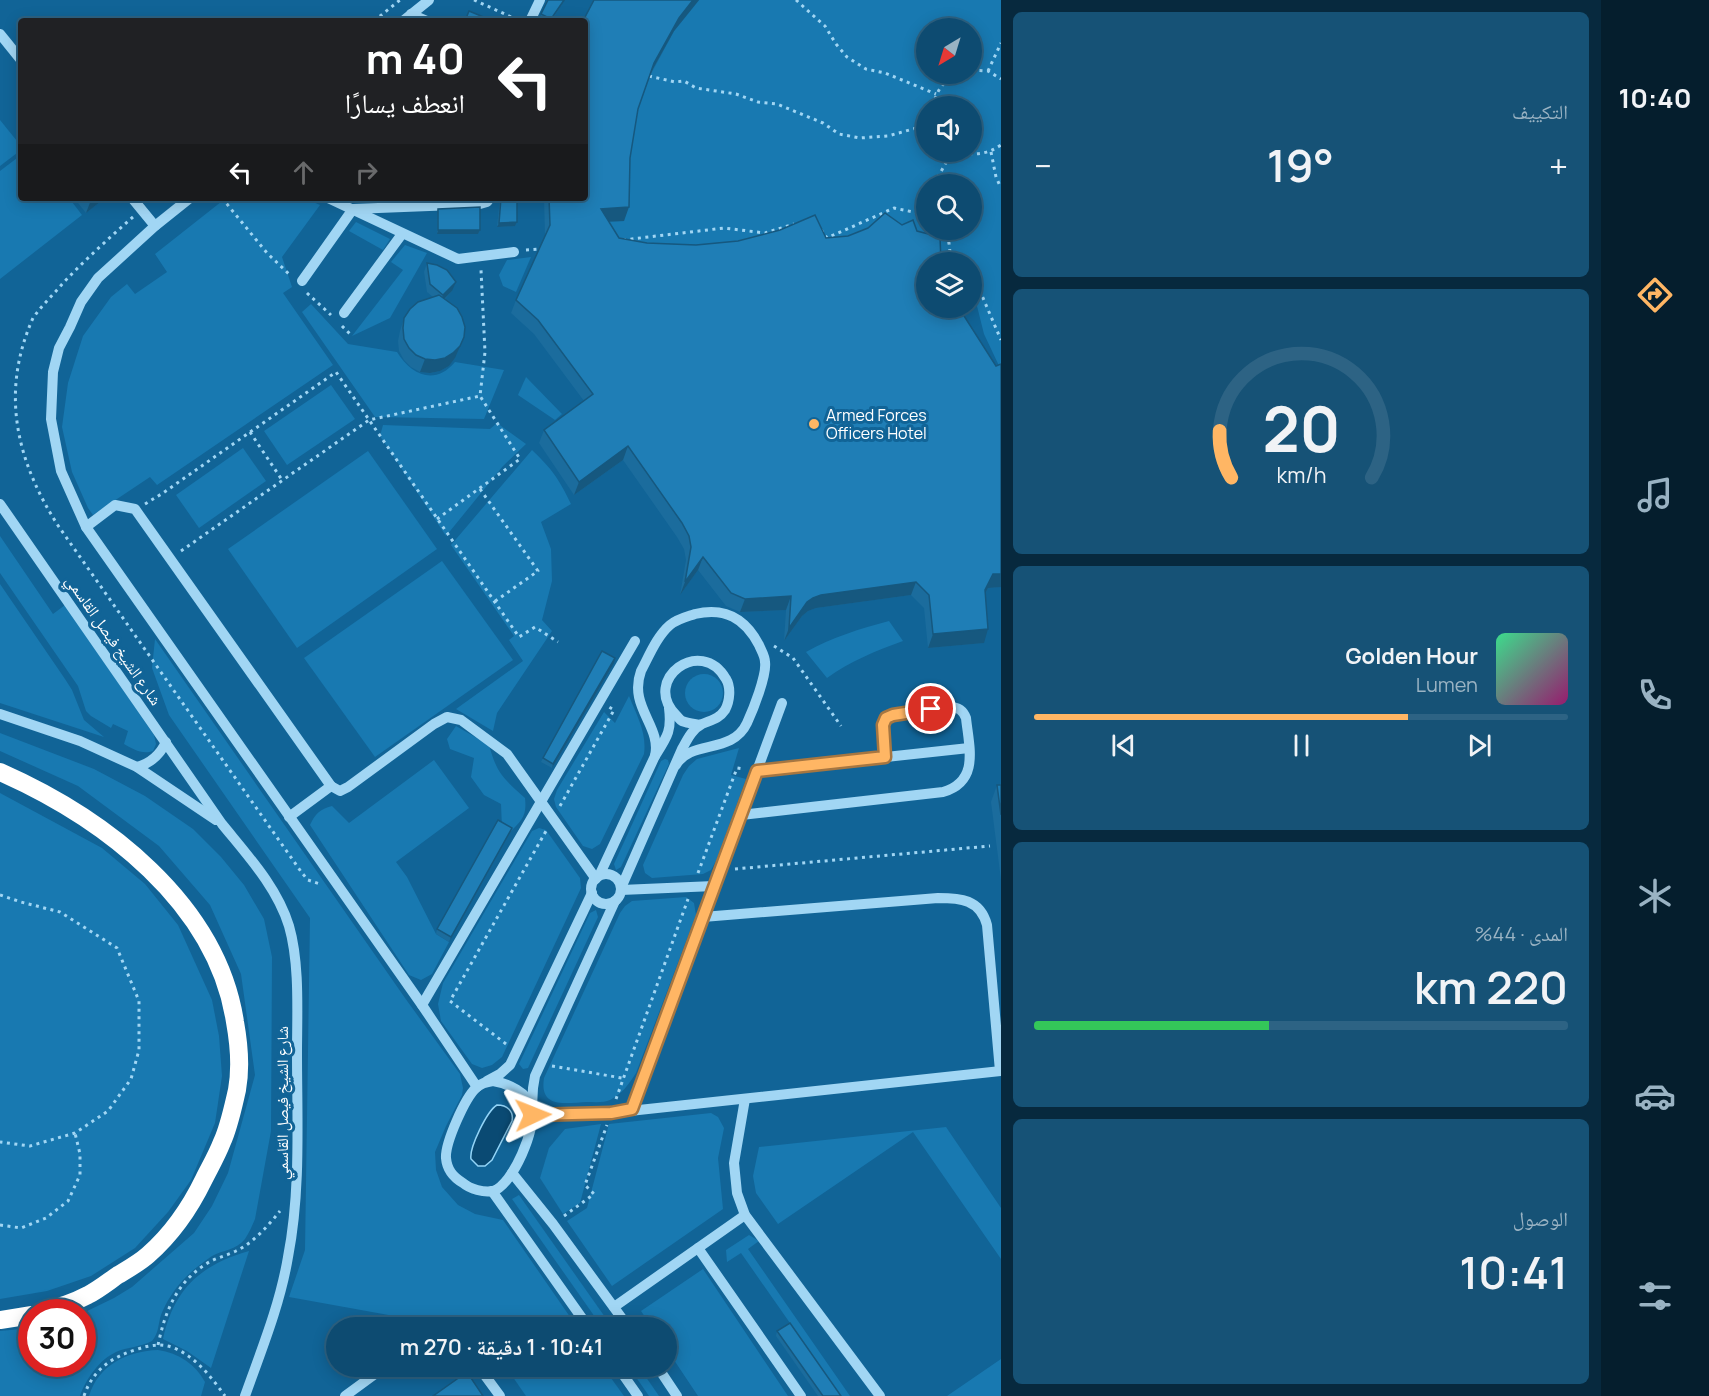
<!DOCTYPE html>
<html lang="ar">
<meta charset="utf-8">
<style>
body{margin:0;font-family:Manrope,"Noto Naskh Arabic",sans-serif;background:#165276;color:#f1f3f6;direction:rtl;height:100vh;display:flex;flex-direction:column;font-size:22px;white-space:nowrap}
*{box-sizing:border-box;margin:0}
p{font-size:20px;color:#9ab3c3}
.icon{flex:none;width:33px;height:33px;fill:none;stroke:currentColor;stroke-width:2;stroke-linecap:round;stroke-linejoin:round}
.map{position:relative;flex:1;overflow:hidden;direction:ltr}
.details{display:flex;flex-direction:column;gap:12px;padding:12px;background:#07293e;width:600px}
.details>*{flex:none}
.top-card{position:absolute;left:18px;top:18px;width:570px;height:183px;border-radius:6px;box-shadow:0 3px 15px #0003,0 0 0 2px #2d6384;direction:rtl;background:#202124;color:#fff;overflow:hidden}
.needle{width:39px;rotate:218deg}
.buttons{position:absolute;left:916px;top:18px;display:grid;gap:12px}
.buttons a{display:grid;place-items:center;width:66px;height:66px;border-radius:50%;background:#0d4b71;box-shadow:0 3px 15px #0003,0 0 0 2px #2d6384;font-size:30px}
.speed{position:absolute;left:18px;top:1299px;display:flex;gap:12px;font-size:30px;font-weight:700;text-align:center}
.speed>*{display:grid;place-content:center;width:78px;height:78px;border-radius:50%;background:#0d4b71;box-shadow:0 3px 15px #0003,0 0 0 2px #2d6384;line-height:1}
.speed .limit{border:9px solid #d22;background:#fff;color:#111}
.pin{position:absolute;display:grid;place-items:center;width:51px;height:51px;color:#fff;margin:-26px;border:3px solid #fff;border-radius:50%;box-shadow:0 2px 6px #0007}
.me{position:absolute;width:66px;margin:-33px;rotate:88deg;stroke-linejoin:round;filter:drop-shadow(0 0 4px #0008)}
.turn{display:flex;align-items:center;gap:21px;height:126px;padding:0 24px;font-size:27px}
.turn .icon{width:78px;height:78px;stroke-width:2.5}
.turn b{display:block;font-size:42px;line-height:51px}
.lanes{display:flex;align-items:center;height:57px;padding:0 24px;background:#0003;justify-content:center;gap:30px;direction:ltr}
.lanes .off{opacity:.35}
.big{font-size:45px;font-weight:600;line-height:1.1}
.details .tile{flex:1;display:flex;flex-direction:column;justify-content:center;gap:9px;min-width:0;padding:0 21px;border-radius:9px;background:#165276}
.details .dial{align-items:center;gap:0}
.dial svg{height:156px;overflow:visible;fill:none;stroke:#2d6384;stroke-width:7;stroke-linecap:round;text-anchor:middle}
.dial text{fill:#f1f3f6;stroke:none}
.song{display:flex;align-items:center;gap:18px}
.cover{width:72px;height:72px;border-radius:9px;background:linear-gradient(135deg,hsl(150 70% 55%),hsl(320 70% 35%))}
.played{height:6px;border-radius:3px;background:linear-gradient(90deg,#ffb664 70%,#2d6384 70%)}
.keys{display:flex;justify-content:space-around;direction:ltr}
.heat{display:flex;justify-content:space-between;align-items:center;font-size:33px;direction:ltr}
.charge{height:9px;border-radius:4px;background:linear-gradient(90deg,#34c759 44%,#2d6384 0)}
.trip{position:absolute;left:326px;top:1317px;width:351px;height:60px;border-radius:30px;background:#0d4b71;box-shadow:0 3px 15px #0003,0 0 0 2px #2d6384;font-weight:600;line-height:60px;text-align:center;direction:rtl}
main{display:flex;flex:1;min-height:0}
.menu{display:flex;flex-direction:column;width:108px;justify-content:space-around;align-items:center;background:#051e2d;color:#9ab3c3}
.menu .icon{width:42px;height:42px}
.menu .active{color:#ffb664}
.menu b{font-size:27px;color:#f1f3f6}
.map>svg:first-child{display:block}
.green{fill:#1879b1;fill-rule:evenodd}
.water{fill:#0a4a73;stroke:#93d4f7;stroke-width:1.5}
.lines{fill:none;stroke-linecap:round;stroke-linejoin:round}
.path{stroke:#a1d6f4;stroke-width:3;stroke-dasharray:3 4.5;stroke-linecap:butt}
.minor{stroke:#a1d6f4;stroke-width:10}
.highway{stroke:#fff;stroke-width:18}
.wall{fill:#1b6c9d}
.shaded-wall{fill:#16587f}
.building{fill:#1f7eb6;stroke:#16587f;stroke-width:1.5}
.route-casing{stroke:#a67641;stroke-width:15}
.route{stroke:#ffb664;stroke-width:10}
.poi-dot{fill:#ffb664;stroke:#116497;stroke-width:2}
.labels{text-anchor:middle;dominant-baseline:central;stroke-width:6;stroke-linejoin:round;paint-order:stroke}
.poi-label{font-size:16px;fill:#fff;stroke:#116497;text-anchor:start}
.street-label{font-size:16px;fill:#fff;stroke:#116497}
</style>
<main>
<nav class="menu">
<b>10:40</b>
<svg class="icon active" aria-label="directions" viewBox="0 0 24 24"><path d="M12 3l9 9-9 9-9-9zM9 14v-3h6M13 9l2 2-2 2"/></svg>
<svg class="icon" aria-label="music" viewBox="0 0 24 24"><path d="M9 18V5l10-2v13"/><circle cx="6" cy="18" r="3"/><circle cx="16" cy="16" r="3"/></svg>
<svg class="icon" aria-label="phone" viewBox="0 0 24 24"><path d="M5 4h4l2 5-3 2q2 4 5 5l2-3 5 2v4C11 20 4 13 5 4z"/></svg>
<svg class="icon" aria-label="climate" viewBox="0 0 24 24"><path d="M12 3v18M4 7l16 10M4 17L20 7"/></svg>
<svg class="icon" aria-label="car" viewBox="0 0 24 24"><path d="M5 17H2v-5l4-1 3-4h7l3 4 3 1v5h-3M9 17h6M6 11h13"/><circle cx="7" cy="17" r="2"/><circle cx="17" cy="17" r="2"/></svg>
<svg class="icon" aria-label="filters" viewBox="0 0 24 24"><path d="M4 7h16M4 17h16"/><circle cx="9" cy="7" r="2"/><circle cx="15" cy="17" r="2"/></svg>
</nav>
<section class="details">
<div class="tile"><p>التكييف</p>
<div class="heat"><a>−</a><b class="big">19°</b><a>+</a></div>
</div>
<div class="tile dial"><svg viewBox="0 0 100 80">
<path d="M14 69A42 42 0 1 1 86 69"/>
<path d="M14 69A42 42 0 0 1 8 45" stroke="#ffb664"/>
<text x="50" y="56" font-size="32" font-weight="700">20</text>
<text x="50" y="72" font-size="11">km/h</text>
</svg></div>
<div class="tile">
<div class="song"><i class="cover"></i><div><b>Golden Hour</b><p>Lumen</p></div></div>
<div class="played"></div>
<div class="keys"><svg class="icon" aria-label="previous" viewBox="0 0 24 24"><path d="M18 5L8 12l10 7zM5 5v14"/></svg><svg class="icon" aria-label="pause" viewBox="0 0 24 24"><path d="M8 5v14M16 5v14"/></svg><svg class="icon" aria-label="next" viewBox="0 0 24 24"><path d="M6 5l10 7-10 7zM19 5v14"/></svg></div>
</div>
<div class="tile"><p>المدى · 44%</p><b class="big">220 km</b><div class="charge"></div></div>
<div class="tile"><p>الوصول</p><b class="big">10:41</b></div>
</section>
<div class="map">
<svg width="1001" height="1396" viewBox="0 0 1001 1396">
<rect width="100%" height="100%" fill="#116497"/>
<g class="green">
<path d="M699 0H1001V370L984 334 977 306H972V262H936L863 241 775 244 643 257 596 222 625 171 633 123 649 76 674 31ZM927 28H972V74H927ZM927 106H972V152H927ZM927 184H972V230H927Z"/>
<polygon points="0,120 21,146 21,150 0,166"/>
<polygon points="21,155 21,198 69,198 82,215 0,279 0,171"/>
<polygon points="226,198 304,198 320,205 282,257 292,287 283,293 333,365 157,485 150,477 93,515 88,508 72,472 62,427 68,383 83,336 111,297 127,284 135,294 167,272 155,254"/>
<polygon points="356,222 390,239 383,250 349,231"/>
<polygon points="405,245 427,253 390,318 352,336 403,270 391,262"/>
<polygon points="531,257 516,292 503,286 499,275 507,260"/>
<path d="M311 304 348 344 397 352C411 375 435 386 455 362L504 370 484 419 375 417 302 312Z"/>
<polygon points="526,377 562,414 555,420 518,395"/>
<polygon points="331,385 355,419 287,465 264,431"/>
<polygon points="497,423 526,444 503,466 446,536 380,436 383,425 490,429"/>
<polygon points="243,448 266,481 199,528 176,495"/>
<path d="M532 450C552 469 559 479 571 504L541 522 551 549 552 581 542 620 552 631 497 713 493 731 456 709 523 661 509 640 514 636 451 545Z"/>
<polygon points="368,451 437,549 297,648 228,549"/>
<path d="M0 536 53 614 65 605 154 735 156 744 153 751C142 755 133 749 124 744L128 731 113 724 111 728 91 716 86 711 78 686 0 573Z"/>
<polygon points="442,561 513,660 375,757 304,658"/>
<polygon points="0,584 65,679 72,690 84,720 104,737 0,703"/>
<path d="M889 621 903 641C876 651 850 661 827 678L806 652C832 637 860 629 889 621Z"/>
<polygon points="155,639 405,998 460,1074 463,1088 462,1095 446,1126 435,1152 436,1170 442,1187 458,1205 475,1214 503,1220 577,1327 455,1327 289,1297 305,1250 310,918 169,715 152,668"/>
<circle cx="704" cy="693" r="19"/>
<path d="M629 696C637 716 647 733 644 754L600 844 592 849 583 846 556 807 554 799 557 790 604 712 615 723Z"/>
<path d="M456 726 489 745C497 774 503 778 525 798 527 816 522 820 510 832L502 828 501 804 484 795 471 777 474 758 450 749 447 739Z"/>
<path d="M0 733 94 769 145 796 193 829 221 857 244 885 264 919 272 957 271 1131 255 1219C252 1226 249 1233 245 1239 236 1250 223 1250 212 1256 202 1263 191 1271 183 1280 174 1290 166 1302 161 1315 158 1324 159 1333 152 1341 141 1347 127 1347 116 1352 99 1360 86 1379 80 1396H0V1331L31 1328 32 1364H82L83 1313 114 1298 132 1287 194 1233 212 1206 228 1173 255 1075 241 974 210 905 159 846 78 786 0 751Z"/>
<polygon points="739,748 731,775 746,779 716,861 711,870 703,874 652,878 645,873 643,865 683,775 689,766 697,759"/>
<polygon points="665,759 668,760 669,764 621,867 616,870 614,864 661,761"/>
<path d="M434 760 469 808 396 862 407 877 436 934 449 942 432 974 421 980 409 975 310 825C315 814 320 809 332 806L349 823Z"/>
<polygon points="0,793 102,848 145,884 178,925 212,1000 219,1036 222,1076 215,1123 191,1180 168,1212 135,1248 91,1276 47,1291 0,1299"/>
<polygon points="539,828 546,830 580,878 581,888 502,1057 492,1065 482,1068 472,1064 441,1021 438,1004 443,983 532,831"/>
<path d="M686 897 694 903 696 915 636 1073C629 1084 622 1094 610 1100 604 1103 594 1102 587 1102 566 1103 539 1109 544 1078L620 913 625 906 632 901Z"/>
<polygon points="596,910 598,917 528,1068 523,1069 519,1064 590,913"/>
<polygon points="711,1113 718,1117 724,1128 718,1158 723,1209 612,1286 567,1221 587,1208 609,1124"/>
<polygon points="601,1124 580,1203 563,1214 540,1178 549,1148 565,1129"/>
<polygon points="946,1127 1001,1208 1001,1259 913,1132 778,1224 756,1193 753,1176 759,1147"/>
<polygon points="519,1195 612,1327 602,1327 512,1199"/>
<polygon points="749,1235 759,1241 748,1249 850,1396 841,1396 741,1253 727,1262 726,1250"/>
<path d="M249 1251 211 1368 187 1351 163 1339C174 1289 200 1265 249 1251Z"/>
<polygon points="703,1269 788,1396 698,1396 666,1348 666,1328 652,1327 641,1311"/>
<path d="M158 1350C179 1353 195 1364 205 1382L201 1396H89C98 1365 128 1351 158 1350Z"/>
<polygon points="1001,1358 1001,1396 947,1396 1001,1359"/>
<polygon points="506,1367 603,1367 624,1396 526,1396"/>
<polygon points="629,1367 639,1367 659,1396 649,1396"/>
</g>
<path class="water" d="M497 1105C507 1105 514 1111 512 1121L492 1160 485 1166H478L471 1159C469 1148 487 1111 497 1105Z"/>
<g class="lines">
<g class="path">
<polyline points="474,0 518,20"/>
<polyline points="796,0 825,26 836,44 847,57 866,69 885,73 936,94"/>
<polyline points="374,21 400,0"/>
<polyline points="972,70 988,71 1001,79"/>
<polyline points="988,71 1001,43"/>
<polyline points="649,76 675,82 684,81 696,88 736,94 758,102 777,104 823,123 839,134 860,138 888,136 927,125"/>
<path d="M933 106C936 92 943 80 958 74"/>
<path d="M962 152C977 156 989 153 1001 145"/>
<polyline points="991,152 996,177 1001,188"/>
<polyline points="934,184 952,152"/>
<polyline points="222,198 267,253 290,275"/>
<polyline points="918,213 927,197"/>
<path d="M133 217C109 238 85 260 63 283 53 295 42 305 33 318 0 392 16 461 59 527L302 873 308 880 320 884"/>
<polyline points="821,230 827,238 894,208 918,213 927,219"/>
<polyline points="939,230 949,243 951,262"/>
<polyline points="623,240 724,228 765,233 794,224"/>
<polyline points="526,250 541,249"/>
<polyline points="307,293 331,315"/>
<polyline points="972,293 980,291 1001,340"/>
<polyline points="342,326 352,336"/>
<polyline points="250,432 282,480"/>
<polyline points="480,489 538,571 494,602"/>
<polyline points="145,504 163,493 336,372 519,637 535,627 558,642"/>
<polyline points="437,519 520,459 480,396 485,352 481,270"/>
<polyline points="181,551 369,420 480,396"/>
<polyline points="774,646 793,658 841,726"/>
<polyline points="560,806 614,710 609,707"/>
<polyline points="735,869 990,846"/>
<polyline points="698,873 737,768 744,769"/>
<polyline points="0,895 21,902 60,912 117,948 139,1001 139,1050 131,1079 108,1111 75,1133 30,1146 0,1142"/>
<polyline points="506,1044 450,1001 546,831"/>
<polyline points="552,1066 622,1078"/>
<polyline points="616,1099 688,899"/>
<polyline points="564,1216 594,1194 585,1185 607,1125"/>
<polyline points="0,1225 21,1228 46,1218 68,1201 80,1175 80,1154 75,1133"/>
<path d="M158 1345C165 1312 176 1283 206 1264 215 1258 226 1256 236 1251 253 1243 268 1226 280 1211"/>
<path d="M84 1396C93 1369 112 1357 138 1349 150 1345 162 1343 174 1348 196 1357 212 1378 225 1396"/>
</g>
<g class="minor">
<polyline points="411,14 427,21"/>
<polyline points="403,21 429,0"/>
<polyline points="530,21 540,0"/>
<polyline points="0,34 21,60"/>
<polyline points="132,198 155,226"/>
<polyline points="190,198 155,226 98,278 81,302 70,327 59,348 53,372 51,419 61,471 86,527 422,1005 477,1087"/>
<polyline points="328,198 458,259 514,252"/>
<polyline points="302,281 353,209 480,204 487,202 490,198"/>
<polyline points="344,313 402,234"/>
<path d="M0 504 222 824C248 856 277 887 289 926 300 964 297 1014 297 1053 297 1121 301 1190 288 1257 280 1305 261 1351 245 1396"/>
<polyline points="86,527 115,505 135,509 331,786 289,817"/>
<polyline points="0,714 80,741 137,767 216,820"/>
<path d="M655 756C662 726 628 707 641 671 649 656 657 636 670 625 677 619 686 617 695 614 725 607 745 618 759 645 761 650 765 656 765 662 767 675 753 710 747 723 732 755 691 739 676 765"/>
<path d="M137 767C151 763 160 755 166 742"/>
<polyline points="757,771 969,748"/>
<polyline points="331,786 340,791 348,787 434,724 447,717 461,720 507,754 596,879"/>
<path d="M741 815 943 792C980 781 969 747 966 718 963 710 958 707 950 707L890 716C879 724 885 744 885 757"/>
<circle cx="606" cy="889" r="15"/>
<path d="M599 876 655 756C667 737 672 731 669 708"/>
<path d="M621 888 682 749C687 740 692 729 702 724 711 720 719 719 725 710 730 701 731 687 726 679 701 635 641 680 676 715 678 717 680 720 682 721 687 723 695 724 700 725"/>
<polyline points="621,890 714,886"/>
<path d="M703 917 938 898C960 898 980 899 987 925L1000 1071"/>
<polyline points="422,1005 635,641"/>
<polyline points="487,1081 500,1074 510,1065 592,893"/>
<path d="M493 1081C507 1083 529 1093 532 1108 537 1127 513 1185 493 1191 484 1193 470 1189 463 1183 453 1177 447 1170 446 1158 445 1143 465 1098 476 1088 481 1083 486 1082 493 1081Z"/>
<polyline points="745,1099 734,1163 737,1193 745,1215 880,1396"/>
<polyline points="532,1107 533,1088 535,1076 615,901"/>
<polyline points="632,1109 782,703"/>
<polyline points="533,1115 611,1113 1001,1071"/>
<polyline points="512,1173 553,1224 629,1328"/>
<polyline points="492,1191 589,1328"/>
<polyline points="698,1248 801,1396"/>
<polyline points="614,1307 745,1215"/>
<polyline points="478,1366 500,1396"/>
<polyline points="617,1366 638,1396"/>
<polyline points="657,1366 677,1396"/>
<polyline points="345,1396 386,1366"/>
</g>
<g class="highway">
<path d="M0 772C104 818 217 903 235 1022 239 1044 241 1068 237 1090 233 1107 229 1127 222 1142 217 1155 210 1167 204 1179 190 1208 172 1234 148 1255 139 1263 128 1269 118 1275 108 1282 98 1290 88 1295 73 1303 57 1308 41 1312"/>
<polyline points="0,1320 32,1315"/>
</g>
</g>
<g class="wall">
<polygon points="547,0 565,0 551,21 545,21 540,18"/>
<polygon points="594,0 699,0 674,31 650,76 638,109 630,158 624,221 609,222 619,238 647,243 696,245 826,238 927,262 996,366 1001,364 1001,587 988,588 985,594 984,643 928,648 924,608 911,595 816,608 808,611 802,616 784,641 786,610 740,612 726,606 698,570 680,595 686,560 684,549 677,537 623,460 574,495 539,443 544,430 584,401 534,334 511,313 516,300 545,236 544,198 585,198"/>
<polygon points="74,198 105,198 86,213"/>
<polygon points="500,198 517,198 517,222 515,226 497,227"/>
<polygon points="438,209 480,230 478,234 437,234 437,213"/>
<polygon points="427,263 452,291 445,299 455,358 449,366 440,371 430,373 420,372 411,367 404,360 399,351 398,341 400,331 404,318 433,297 427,292 424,272"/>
<polygon points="614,663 552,768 541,762 543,758"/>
<polygon points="997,785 1001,785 1001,880 991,802"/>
<polygon points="512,828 449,942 436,934 437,929"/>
<polygon points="777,1331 841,1396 818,1396 776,1336"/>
</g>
<g class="shaded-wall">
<polygon points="564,0 565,0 550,21 551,19"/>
<polygon points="693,0 699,0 674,31 649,76 654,63 679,18"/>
<polygon points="94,198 105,198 86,213 91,200"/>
<polygon points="364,198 442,198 363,201"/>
<polygon points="629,207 624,221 596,222 601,209"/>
<polygon points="517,222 515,226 497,227 499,223"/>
<polygon points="438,230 480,230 478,234 437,234"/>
<polygon points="456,282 452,291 440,303 443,295"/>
<polygon points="464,337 455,358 449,366 440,371 430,373 420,372 425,359"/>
<polygon points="628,446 623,460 574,495 579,482"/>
<polygon points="703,557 698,570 680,595 685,582"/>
<polygon points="993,574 1001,574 1001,587 988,588 980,603 985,590"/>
<polygon points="916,582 911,595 816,608 808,611 802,616 784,641 789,628 807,602 813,598 821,595"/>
<polygon points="791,596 786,610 740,612 745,599"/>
<polygon points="988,629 984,643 928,648 933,634"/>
<polygon points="615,658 614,663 552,768 553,764"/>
<polygon points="512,828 510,832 449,942 451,937"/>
</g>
<g class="building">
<polygon points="548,0 564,0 551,19 541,14"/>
<polygon points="594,0 693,0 679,18 654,63 638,109 630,158 629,207 601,209 619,238 647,243 696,245 738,241 780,230 815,215 826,238 848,236 868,228 885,213 902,225 913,220 917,231 940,237 941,262 927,262 927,308 959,308 996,366 1001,364 1001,574 993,574 985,590 988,629 933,634 929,595 916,582 821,595 813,598 807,602 789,628 791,596 745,599 731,593 703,557 685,582 691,547 689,536 682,523 628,446 579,482 544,430 593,394 538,320 516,300 550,225 549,198 585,198 585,21 583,21"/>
<polygon points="469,11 493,21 465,21"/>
<polygon points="501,198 517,198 517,222 499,223"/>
<polygon points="480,207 480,230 438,230 438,209"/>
<polygon points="427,263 437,265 447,270 456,282 443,295 430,284"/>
<polygon points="439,295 457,308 462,317 465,327 464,337 460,346 453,353 445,358 435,360 425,359 416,355 409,348 404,339 403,328 404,318 410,309 418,302"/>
<polygon points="602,651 615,658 553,764 543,758"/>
<polygon points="997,785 1001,785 1001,815"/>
<polygon points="498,820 512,828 451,937 437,929"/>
<polygon points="790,1323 841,1396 823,1396 777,1331"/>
<polygon points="467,1372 483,1396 433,1396"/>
</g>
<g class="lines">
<g class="route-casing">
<polyline id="route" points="533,1115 611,1113 632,1109 757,771 885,757 883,725 886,718 893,715 931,709"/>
</g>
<use href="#route" class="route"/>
</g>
<circle class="poi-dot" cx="814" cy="424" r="6"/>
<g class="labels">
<g class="poi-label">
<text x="826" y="415">Armed Forces<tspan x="826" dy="18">Officers Hotel</tspan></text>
</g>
<g class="street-label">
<text transform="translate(114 640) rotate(55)">شارع الشيخ فيصل القاسمي</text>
<text transform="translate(282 1103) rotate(-90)">شارع الشيخ فيصل القاسمي</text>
</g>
</g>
</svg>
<div class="buttons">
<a><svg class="needle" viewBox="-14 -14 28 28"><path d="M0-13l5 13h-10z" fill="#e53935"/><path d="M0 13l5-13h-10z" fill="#9ab3c3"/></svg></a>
<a><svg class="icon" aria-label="sound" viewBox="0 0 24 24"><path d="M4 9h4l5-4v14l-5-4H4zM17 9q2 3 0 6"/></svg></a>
<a><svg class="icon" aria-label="search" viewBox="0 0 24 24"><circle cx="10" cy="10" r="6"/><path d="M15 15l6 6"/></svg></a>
<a><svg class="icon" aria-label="layers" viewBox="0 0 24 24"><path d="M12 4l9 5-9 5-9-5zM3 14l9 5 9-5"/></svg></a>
</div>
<div class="speed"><div class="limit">30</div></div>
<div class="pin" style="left:931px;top:709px;background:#d93025"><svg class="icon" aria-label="arrive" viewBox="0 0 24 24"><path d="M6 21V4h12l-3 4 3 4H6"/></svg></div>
<svg class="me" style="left:533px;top:1115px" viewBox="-20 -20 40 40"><path d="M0-17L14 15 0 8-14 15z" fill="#ffb664" stroke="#fff" stroke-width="4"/></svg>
<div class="trip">10:41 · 1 دقيقة · 270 m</div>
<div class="top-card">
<div class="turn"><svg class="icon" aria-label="left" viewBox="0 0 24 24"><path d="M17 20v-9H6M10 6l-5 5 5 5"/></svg><div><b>40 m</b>انعطف يسارًا</div></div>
<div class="lanes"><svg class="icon" aria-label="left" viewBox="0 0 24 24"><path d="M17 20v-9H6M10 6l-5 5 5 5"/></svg><svg class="icon off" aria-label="ahead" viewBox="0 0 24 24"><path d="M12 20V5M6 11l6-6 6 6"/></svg><svg class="icon off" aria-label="right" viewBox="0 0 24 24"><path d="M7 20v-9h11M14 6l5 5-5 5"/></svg></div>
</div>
</div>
</main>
